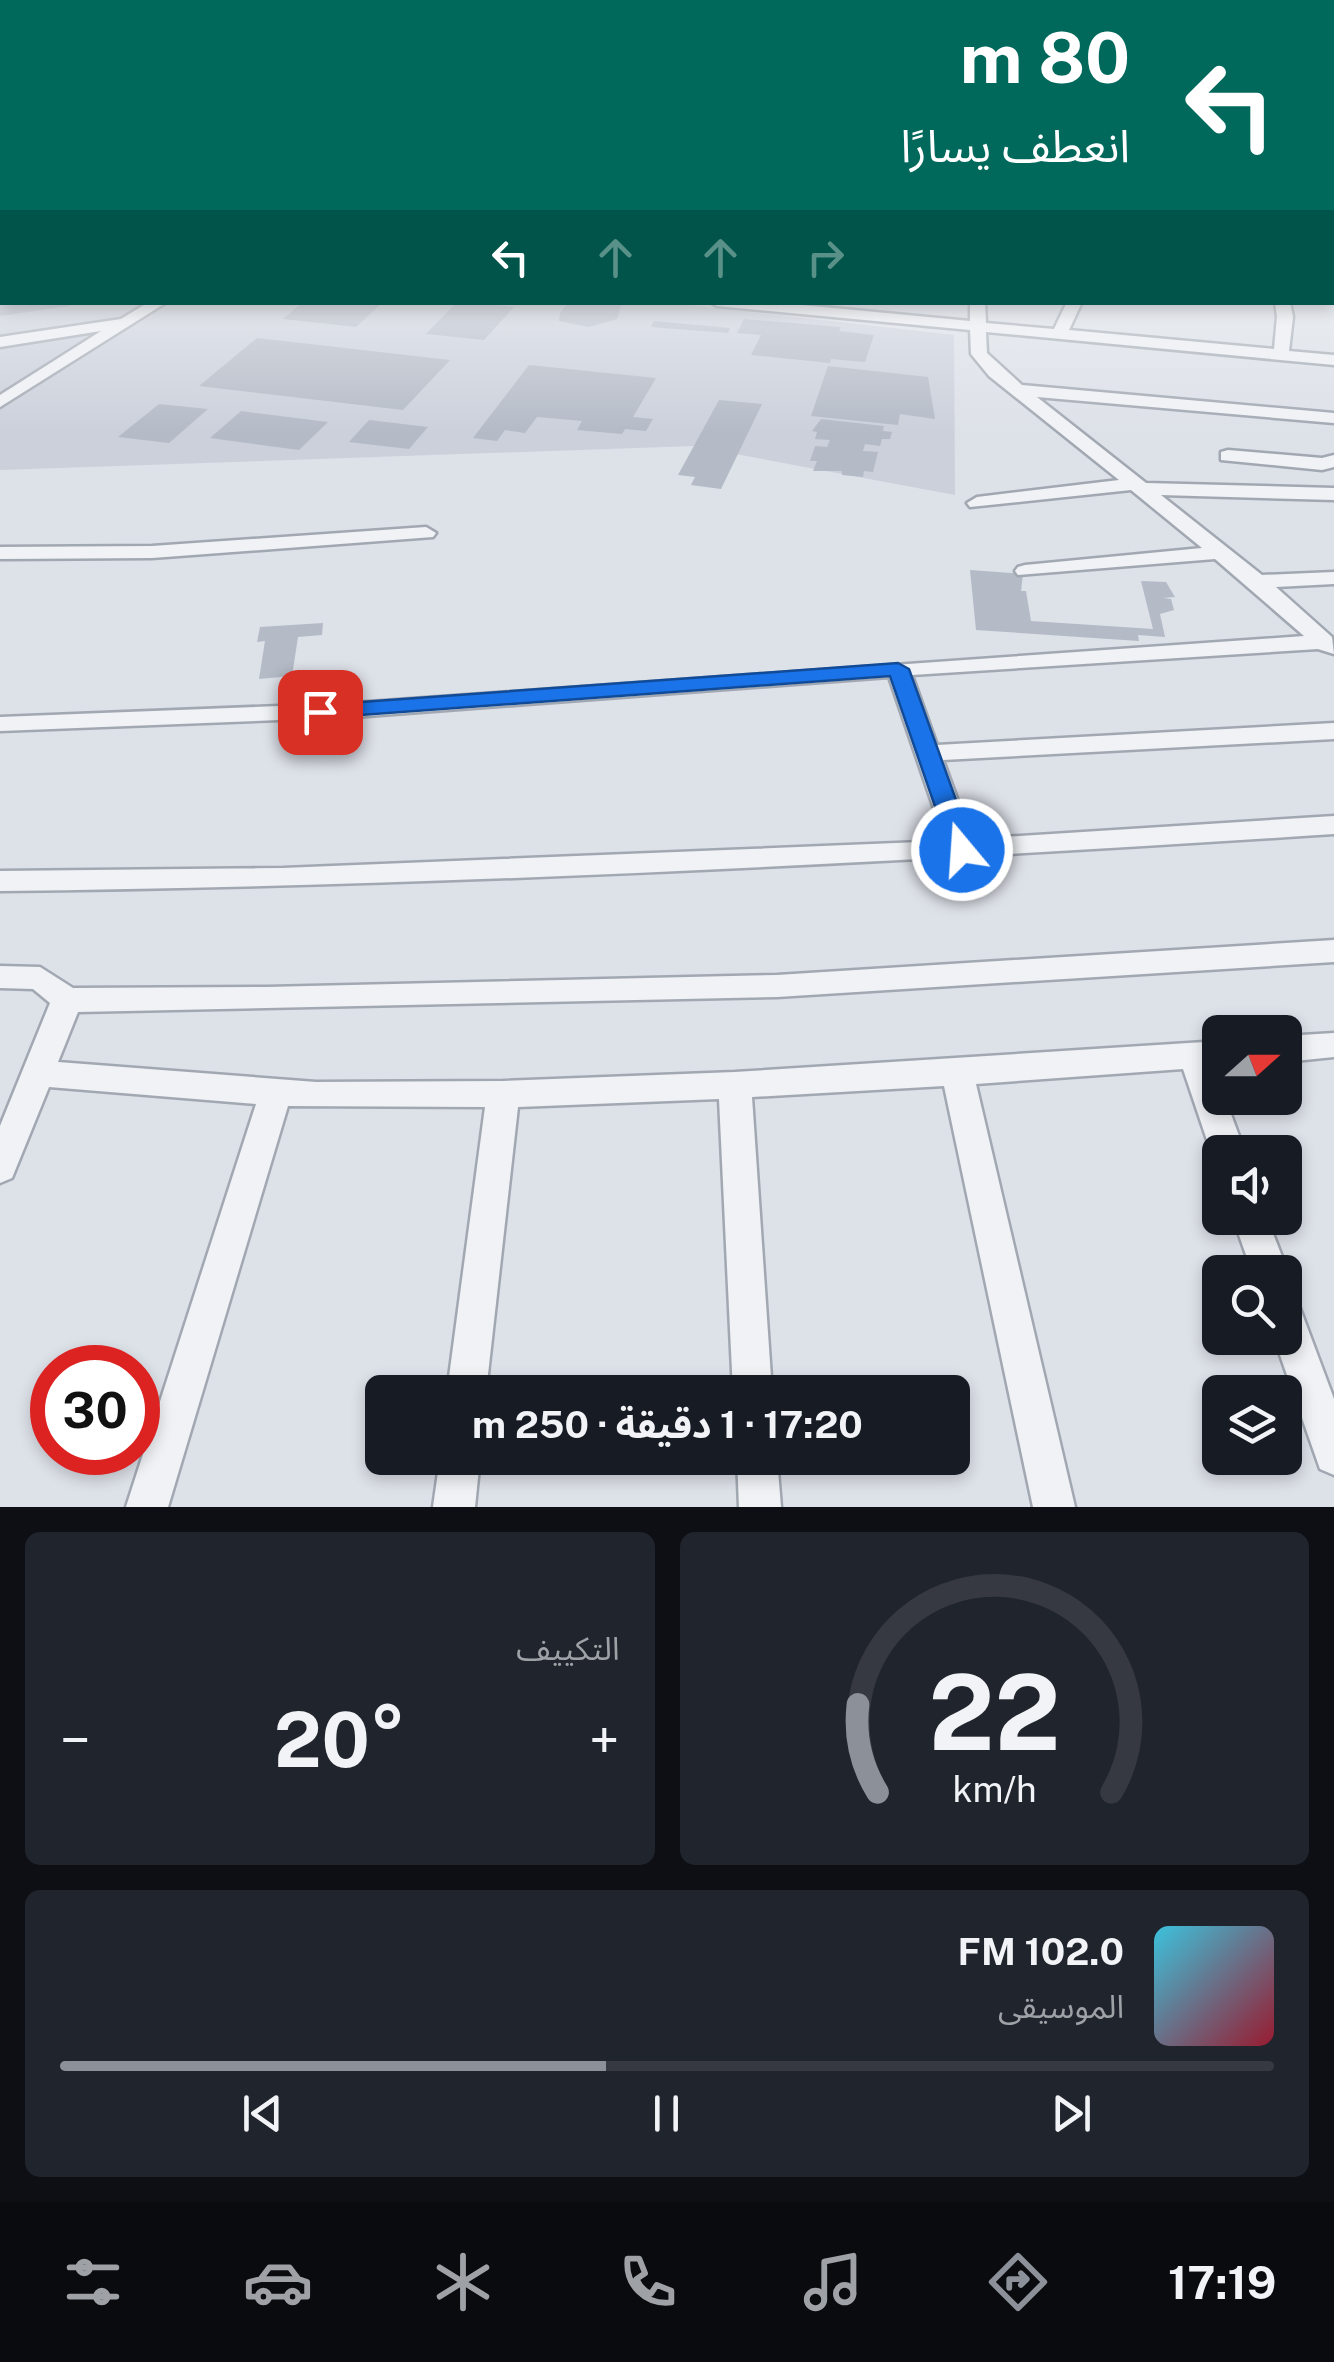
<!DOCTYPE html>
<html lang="ar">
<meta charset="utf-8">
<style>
body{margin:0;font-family:"Public Sans","Noto Sans Arabic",sans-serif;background:#20242c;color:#f1f3f6;direction:rtl;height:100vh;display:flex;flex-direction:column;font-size:38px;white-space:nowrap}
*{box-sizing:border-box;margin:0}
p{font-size:32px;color:#9ea1a6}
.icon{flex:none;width:55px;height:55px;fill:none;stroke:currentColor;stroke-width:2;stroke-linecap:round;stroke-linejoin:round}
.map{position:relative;height:1507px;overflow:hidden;direction:ltr}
.details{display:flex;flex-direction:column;gap:25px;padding:25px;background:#0d0f14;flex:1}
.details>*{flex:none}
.guide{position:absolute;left:0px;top:0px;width:1335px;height:305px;box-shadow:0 5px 15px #0003;direction:rtl;background:#00695c;color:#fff;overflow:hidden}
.needle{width:65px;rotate:69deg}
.tools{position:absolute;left:1202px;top:1015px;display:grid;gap:20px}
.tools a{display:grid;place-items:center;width:100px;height:100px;border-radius:15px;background:#171b24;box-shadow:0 5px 15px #0003;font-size:50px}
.speed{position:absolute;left:30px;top:1345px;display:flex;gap:20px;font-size:50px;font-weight:700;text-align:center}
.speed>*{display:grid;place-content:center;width:130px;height:130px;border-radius:50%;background:#171b24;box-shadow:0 5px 15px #0003;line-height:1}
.speed .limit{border:15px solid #d22;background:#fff;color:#111}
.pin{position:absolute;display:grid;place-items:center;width:85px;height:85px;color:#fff;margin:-42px;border-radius:20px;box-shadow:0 5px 15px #0006}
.me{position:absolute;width:110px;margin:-55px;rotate:342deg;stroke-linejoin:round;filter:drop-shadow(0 0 8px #0008)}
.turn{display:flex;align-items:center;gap:35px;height:210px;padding:0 40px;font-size:45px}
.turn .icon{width:130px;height:130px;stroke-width:2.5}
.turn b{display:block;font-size:70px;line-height:85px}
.lanes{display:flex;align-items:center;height:95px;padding:0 40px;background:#0003;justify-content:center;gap:50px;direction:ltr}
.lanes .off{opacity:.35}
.big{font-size:75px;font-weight:700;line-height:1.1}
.details .tile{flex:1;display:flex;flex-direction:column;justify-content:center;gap:15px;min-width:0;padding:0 35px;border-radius:15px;background:#20242c}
.details .dial{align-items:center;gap:0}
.dial svg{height:260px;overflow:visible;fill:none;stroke:#363941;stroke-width:7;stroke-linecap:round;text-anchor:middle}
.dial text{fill:#f1f3f6;stroke:none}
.song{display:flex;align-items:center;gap:30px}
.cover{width:120px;height:120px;border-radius:15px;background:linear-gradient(135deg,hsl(190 70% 55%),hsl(350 70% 35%))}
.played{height:10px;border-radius:5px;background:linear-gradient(90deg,#8c9099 45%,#363941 45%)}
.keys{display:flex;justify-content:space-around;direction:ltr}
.heat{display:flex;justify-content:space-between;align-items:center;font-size:55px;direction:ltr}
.details .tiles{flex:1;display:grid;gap:25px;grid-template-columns:1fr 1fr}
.tile:last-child{grid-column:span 2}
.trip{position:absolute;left:365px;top:1375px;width:605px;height:100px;border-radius:15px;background:#171b24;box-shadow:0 5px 15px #0003;font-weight:700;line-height:100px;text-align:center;direction:rtl}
.tab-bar{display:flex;height:160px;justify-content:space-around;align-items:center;background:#090b0e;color:#9ea1a6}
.tab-bar .icon{width:70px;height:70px}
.tab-bar .on{color:#8c9099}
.tab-bar b{font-size:45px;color:#f1f3f6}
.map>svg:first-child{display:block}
.built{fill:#cbd0db}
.building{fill:#b4bac6}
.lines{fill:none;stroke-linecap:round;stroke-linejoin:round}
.minor-casing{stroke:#a2a8b2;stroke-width:5}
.minor{fill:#f0f2f6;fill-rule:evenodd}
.route{fill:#1a73e8;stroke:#114b97;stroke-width:2.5}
</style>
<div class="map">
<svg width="1334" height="1507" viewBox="0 0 1334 1507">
<rect width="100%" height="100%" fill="#dde1e8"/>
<polygon class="built" points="0,223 2,302 662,302 954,335 955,495 693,446 0,470"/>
<g class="building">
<polygon points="0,302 68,302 69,306 0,316"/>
<polygon points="303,302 383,302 356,327 283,319"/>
<polygon points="457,302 468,302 514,307 484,340 426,334"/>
<polygon points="569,302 622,302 617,319 589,327 559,321 560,313"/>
<polygon points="744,319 841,327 839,331 874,335 865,362 831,359 830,363 751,355 761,335 737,333"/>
<polygon points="654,321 730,328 728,333 651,327"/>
<polygon points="257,338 450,360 403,410 199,386"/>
<polygon points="529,365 656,378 633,417 653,419 646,431 625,429 622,434 577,430 582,421 537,417 525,433 505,430 497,441 473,438"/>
<polygon points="828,366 928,377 935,419 900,414 898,425 811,416"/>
<polygon points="719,400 762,404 721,489 691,485 695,477 678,475"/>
<polygon points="159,404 208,409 169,443 118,437"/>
<polygon points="241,411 328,422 299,450 210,438"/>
<polygon points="821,419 884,426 883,431 892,432 890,439 882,439 880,446 865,444 863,451 878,452 873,472 864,471 863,477 842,475 842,471 813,471 817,461 810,461 815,446 827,447 830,440 815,439 817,432 812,431"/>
<polygon points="369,420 428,427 409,449 349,442"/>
<polygon points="970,570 1023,574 1021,591 1026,591 1031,621 1153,629 1141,581 1166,582 1175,597 1163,598 1171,599 1174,610 1160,614 1165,637 1138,635 1139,641 976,630"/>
<polygon points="323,623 322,635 298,637 292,676 259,679 265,641 257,642 260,627"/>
</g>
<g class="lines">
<g class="minor-casing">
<g id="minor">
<rect x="1332" y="225" width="2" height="8"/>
<rect x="1332" y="258" width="2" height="8"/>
<polygon points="149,302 167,302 0,407 0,395 101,331 0,347 0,337 121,319"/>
<path d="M710 302H770L970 321V302H985L986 323 1054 329 1067 302H1082L1069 330 1274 349 1277 317 1275 302H1290L1293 317 1289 351 1334 355V365L986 332 987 353 1022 385 1334 413V423L1037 397 1146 483 1334 488V500L1161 495 1262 575 1334 572V584L1276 587 1332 637 1334 654 1318 649 912 675 937 745 1334 723V739L943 760 972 839 1334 816V834C890 863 445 886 0 891V871L283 868 945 841 889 677 354 717 0 731V717L354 703 1304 636 1215 559 1018 575 1015 571 1018 567 1025 565 1202 548 1131 490 970 507 967 503 977 497 1119 480 989 376 971 354 970 330 717 306Z"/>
<polygon points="1228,450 1322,458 1334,455 1334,467 1322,470 1221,460 1221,452"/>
<polygon points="426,527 436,533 433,537 152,558 0,559 0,547 152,546"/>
<polygon points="1334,940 1334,962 777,997 78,1012 58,1062 316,1082 503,1081 735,1072 1220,1041 1220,1067 1214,1067 1220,1098 1225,1098 1245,1152 1220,1152 1220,1164 1211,1152 1183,1069 976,1084 1075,1507 1033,1507 944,1086 752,1097 772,1392 733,1392 719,1099 518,1107 486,1392 447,1392 485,1107 288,1106 168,1507 126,1507 256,1104 49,1087 12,1178 0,1183 0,1126 50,1003 33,989 0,988 0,966 40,967 73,988 267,987 777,975"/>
<polygon points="1334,1033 1334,1057 1285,1062 1285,1036"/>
<polygon points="1233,1218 1267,1218 1288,1272 1285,1279 1285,1272 1252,1272"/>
<polygon points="1285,1298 1298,1303 1334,1399 1334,1475 1320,1469 1274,1338 1285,1338"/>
<polygon points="440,1458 480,1458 475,1507 433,1507"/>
<polygon points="737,1458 777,1458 781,1507 739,1507"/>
</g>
</g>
<use href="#minor" class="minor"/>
</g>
<linearGradient id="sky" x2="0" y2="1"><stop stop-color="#86b2dd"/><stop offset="0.51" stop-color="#f0f2f5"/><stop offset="1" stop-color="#f0f2f5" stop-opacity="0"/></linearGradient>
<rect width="1334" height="434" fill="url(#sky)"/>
<polygon class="route" points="898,663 909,669 974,850 971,856 953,856 950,850 890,676 320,718 309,712 320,705"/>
</svg>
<div class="tools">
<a><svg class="needle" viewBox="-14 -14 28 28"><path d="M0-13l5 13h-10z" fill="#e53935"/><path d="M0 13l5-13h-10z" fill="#9ea1a6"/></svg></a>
<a><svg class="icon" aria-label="sound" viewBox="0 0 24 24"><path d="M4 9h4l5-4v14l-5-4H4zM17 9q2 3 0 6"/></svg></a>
<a><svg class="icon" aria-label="search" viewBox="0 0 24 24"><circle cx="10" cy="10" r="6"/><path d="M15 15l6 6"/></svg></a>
<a><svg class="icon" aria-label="layers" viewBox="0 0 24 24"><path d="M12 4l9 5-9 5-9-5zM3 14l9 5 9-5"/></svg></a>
</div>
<div class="speed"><div class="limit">30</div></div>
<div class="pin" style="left:320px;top:712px;background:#d93025"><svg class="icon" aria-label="arrive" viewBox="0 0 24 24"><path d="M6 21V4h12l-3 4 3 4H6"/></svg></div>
<svg class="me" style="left:962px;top:850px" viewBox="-20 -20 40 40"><circle r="17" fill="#1a73e8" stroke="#fff" stroke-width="3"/><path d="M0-11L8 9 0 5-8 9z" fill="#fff"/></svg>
<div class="trip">17:20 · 1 دقيقة · 250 m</div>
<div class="guide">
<div class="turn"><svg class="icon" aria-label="left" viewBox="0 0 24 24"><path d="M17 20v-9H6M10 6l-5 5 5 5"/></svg><div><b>80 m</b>انعطف يسارًا</div></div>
<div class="lanes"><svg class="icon" aria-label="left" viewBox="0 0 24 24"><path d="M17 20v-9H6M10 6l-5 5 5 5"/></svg><svg class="icon off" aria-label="ahead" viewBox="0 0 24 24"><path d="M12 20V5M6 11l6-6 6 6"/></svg><svg class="icon off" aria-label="ahead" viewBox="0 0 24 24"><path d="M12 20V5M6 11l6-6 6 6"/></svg><svg class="icon off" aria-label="right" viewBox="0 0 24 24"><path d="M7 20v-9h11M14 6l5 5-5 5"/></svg></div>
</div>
</div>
<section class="details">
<div class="tiles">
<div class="tile dial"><svg viewBox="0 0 100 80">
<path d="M14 69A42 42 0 1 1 86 69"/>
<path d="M14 69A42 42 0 0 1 8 42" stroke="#8c9099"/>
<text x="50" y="56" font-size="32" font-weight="700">22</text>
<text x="50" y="72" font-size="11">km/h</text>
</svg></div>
<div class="tile"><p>التكييف</p>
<div class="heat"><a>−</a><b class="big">20°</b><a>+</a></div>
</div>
<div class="tile">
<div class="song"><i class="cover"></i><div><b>102.0 FM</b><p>الموسيقى</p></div></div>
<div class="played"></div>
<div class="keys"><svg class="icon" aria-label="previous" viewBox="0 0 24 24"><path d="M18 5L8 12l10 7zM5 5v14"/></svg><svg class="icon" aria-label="pause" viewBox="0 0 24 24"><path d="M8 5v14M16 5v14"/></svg><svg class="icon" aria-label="next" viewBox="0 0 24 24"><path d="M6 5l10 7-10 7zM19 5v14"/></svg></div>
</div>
</div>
</section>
<nav class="tab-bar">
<b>17:19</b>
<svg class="icon on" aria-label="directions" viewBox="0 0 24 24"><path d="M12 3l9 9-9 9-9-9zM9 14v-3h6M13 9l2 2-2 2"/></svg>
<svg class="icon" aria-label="music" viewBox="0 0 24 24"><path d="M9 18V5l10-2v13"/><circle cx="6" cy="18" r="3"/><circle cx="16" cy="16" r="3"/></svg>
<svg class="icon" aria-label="phone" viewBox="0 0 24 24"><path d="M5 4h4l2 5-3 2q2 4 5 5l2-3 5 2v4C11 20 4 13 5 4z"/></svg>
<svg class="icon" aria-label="climate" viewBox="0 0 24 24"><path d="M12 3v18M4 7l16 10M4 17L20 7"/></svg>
<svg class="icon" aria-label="car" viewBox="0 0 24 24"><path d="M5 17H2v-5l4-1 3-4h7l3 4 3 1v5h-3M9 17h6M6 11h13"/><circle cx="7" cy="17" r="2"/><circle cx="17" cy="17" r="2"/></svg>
<svg class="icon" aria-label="filters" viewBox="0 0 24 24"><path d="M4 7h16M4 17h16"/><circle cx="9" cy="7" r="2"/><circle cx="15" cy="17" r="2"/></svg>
</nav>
